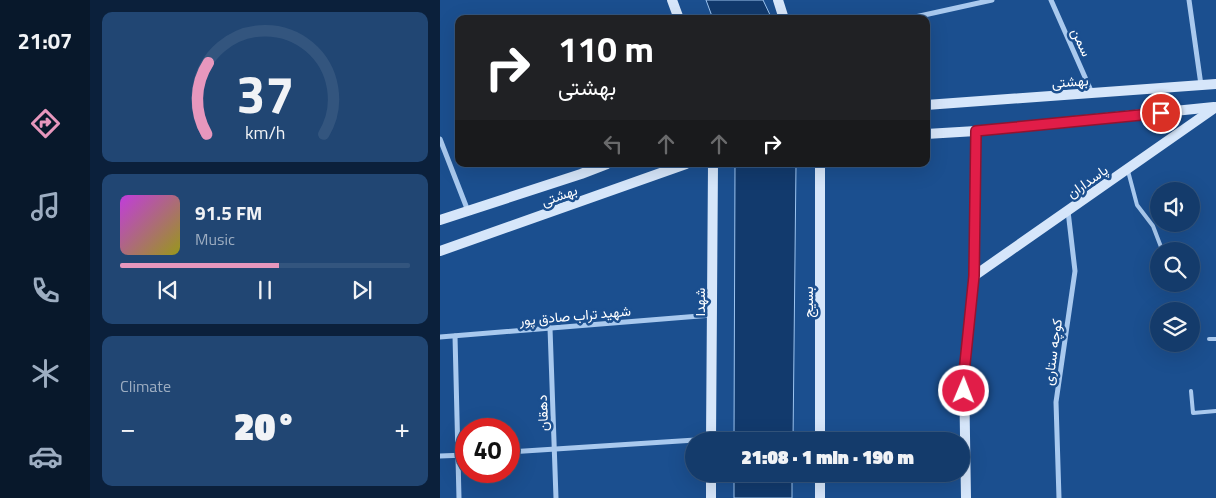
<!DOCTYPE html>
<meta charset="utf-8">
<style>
body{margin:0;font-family:"Titillium Web",Vazirmatn,sans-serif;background:#214673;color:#f1f3f6;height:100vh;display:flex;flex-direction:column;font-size:19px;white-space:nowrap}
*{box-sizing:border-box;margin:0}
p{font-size:16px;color:#9dadc1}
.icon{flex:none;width:28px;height:28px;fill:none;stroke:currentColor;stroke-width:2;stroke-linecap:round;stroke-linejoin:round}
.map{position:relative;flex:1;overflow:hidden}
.panel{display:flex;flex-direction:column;gap:12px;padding:12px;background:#0b203b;width:350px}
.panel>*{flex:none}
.guide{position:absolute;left:15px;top:15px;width:475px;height:152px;border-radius:10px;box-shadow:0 5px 20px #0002,0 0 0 1px #33557e;background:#202124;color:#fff;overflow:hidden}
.controls{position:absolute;left:710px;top:182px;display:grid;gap:10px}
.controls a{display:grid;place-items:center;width:50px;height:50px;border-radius:50%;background:#143b6b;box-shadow:0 5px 20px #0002,0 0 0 1px #33557e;font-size:25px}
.speed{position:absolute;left:15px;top:418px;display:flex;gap:10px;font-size:25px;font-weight:700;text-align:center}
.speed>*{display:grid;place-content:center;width:65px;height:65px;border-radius:50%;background:#143b6b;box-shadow:0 5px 20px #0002,0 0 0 1px #33557e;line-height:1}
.speed .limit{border:8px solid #d22;background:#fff;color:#111}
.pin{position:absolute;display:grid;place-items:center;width:42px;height:42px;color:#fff;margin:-21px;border:2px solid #fff;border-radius:50%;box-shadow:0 1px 5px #0007}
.me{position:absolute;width:55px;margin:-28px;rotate:1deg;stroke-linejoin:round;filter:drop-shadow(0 0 4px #0008)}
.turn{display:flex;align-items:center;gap:18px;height:105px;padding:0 20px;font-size:22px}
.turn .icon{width:65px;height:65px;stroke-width:2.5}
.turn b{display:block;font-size:35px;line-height:42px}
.lanes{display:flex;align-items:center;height:48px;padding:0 20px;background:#0003;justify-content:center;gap:25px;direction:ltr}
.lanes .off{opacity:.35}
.big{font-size:38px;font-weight:800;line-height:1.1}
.panel .tile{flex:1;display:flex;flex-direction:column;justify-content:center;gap:8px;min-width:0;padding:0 18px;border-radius:10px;background:#214673}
.panel .dial{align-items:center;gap:0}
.dial svg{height:130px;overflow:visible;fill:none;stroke:#33557e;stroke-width:7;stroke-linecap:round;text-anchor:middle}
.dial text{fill:#f1f3f6;stroke:none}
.song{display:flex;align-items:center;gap:15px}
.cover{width:60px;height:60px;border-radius:8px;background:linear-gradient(135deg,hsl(290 70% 55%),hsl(60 70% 35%))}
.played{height:5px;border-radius:2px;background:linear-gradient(90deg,#e797bd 55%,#33557e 55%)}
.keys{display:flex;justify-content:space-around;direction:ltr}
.heat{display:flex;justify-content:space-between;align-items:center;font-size:28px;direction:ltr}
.trip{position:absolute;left:245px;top:432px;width:285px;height:50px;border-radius:25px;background:#143b6b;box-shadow:0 5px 20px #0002,0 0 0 1px #33557e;font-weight:800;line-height:50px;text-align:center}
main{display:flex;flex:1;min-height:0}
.tab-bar{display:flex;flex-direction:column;width:90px;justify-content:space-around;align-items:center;background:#08182b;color:#9dadc1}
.tab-bar .icon{width:35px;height:35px}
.tab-bar .current{color:#e797bd}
.tab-bar b{font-size:22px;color:#f1f3f6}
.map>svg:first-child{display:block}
.water{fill:#123a6d;stroke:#9cc4f0}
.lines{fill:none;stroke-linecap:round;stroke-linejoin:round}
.lane{stroke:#a9c9ee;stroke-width:4}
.street{stroke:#a9c9ee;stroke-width:5}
.secondary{stroke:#d6e6fa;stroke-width:10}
.route-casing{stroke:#92132f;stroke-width:12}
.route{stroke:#e11d48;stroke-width:9}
.labels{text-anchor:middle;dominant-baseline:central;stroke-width:5;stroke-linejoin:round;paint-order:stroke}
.street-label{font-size:14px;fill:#fff;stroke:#1b4f8f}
</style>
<main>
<nav class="tab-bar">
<b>21:07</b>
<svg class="icon current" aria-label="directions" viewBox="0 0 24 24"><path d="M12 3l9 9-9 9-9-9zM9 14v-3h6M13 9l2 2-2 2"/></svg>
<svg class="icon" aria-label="music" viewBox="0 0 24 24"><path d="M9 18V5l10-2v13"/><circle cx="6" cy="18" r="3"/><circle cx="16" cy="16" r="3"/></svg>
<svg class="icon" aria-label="phone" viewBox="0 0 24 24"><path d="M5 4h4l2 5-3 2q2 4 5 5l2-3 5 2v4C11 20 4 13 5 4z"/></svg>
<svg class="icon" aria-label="climate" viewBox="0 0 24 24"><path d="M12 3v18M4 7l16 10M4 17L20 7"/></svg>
<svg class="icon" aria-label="car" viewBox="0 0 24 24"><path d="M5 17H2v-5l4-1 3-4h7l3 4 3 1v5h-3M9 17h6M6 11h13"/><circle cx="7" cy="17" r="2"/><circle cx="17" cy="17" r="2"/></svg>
</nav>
<section class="panel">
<div class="tile dial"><svg viewBox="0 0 100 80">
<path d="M14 69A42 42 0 1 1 86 69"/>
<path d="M14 69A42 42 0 0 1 15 25" stroke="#e797bd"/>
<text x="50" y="56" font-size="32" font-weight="700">37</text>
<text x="50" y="72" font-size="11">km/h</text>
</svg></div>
<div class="tile">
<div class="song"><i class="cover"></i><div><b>91.5 FM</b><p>Music</p></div></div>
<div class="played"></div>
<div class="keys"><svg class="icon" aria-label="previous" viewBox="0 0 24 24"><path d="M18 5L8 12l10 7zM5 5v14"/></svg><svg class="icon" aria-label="pause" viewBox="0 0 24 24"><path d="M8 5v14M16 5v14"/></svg><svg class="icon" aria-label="next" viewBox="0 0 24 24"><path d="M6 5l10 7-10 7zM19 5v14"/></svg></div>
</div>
<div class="tile"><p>Climate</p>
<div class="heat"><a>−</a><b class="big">20°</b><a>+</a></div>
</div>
</section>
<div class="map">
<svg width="776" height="498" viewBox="0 0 776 498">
<rect width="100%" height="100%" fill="#1b4f8f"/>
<g class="water">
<polygon points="266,0 323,0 332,19 273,19"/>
<polygon points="308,164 356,164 353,441 294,441 295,165"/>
<rect x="294" y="474" width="58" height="24"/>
</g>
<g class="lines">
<g class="lane">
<polyline points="688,171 697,205 713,226 721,247"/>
<polyline points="769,339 776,339"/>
<polyline points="751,391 753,413 776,411"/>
</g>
<g class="street">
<polyline points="611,0 652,93"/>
<polyline points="749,0 761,85"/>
<polyline points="466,19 552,0"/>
<polyline points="0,139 28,211"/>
<polyline points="110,328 116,498"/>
<polyline points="15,336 19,498"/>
<polyline points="0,337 272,315"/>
<polyline points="69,452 271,439"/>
<polyline points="0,456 26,455"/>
<polyline points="619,498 616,402 635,271 628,211"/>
</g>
<g class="secondary">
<polyline points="232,0 239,19"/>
<polyline points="338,0 344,19"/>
<polyline points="486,105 776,84"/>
<polyline points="486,134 536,131 774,107"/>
<polyline points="0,220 141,174 167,164"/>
<polyline points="0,251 246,164"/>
<polyline points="534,276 536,131"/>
<polyline points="271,441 273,164"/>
<polyline points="380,441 380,164"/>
<polyline points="271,498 271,474"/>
<polyline points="380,498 380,474"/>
<polyline points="526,498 524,373 534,276 776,107"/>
</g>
</g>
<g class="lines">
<g class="route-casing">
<polyline id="route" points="524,391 524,373 534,276 536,131 721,113"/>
</g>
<use href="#route" class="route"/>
</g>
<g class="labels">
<g class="street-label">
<text transform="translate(642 42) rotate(66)">سمن</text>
<text transform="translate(630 81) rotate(-4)">بهشتی</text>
<text transform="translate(647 181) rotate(-35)">پاسداران</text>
<text transform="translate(119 195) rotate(-20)">بهشتی</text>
<text transform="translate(259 302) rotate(-90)">شهدا</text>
<text transform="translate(367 302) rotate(-90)">بسیج</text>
<text transform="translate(135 315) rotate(-5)">شهید تراب صادق پور</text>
<text transform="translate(612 352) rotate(-82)">کوچه ستاری</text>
<text transform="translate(102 413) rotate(-92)">دهقان</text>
</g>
</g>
</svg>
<div class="controls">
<a><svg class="icon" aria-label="sound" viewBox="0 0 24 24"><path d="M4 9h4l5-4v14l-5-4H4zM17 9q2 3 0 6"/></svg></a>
<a><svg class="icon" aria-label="search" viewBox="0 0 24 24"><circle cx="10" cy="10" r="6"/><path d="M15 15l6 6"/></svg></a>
<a><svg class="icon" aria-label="layers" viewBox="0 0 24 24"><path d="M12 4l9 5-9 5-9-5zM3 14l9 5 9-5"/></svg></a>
</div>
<div class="speed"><div class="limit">40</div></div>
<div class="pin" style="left:721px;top:113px;background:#d93025"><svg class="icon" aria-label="arrive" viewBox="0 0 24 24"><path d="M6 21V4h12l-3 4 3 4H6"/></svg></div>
<svg class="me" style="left:524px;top:391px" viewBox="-20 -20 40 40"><circle r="17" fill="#e11d48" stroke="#fff" stroke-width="3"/><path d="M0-11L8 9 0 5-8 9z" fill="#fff"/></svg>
<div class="trip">21:08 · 1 min · 190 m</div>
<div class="guide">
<div class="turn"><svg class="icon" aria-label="right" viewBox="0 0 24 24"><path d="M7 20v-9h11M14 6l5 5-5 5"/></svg><div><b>110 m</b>بهشتی</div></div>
<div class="lanes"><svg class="icon off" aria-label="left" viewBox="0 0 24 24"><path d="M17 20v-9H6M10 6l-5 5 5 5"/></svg><svg class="icon off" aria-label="ahead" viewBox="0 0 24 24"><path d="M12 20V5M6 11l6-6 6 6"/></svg><svg class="icon off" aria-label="ahead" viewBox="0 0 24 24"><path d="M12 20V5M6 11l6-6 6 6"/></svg><svg class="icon" aria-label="right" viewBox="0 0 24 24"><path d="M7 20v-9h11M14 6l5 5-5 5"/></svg></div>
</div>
</div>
</main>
